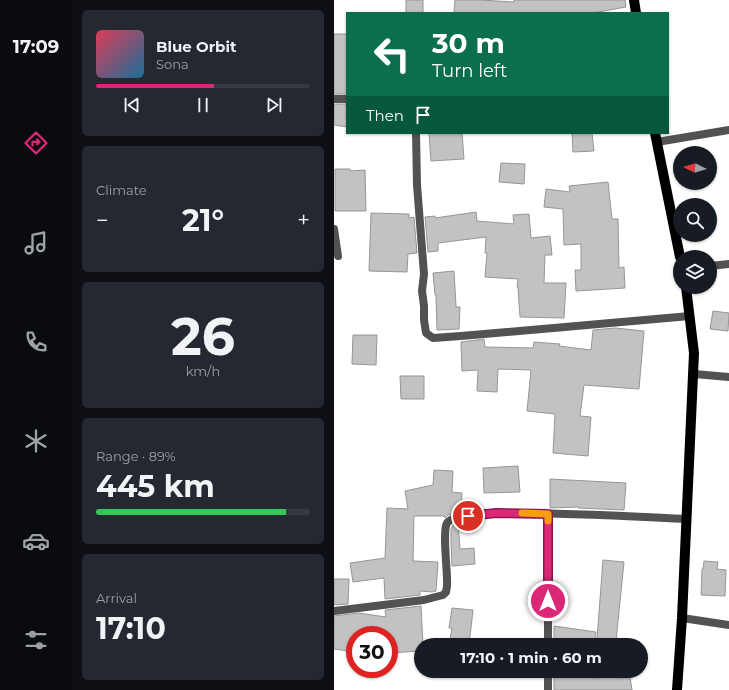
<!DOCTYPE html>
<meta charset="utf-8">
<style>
body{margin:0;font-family:Montserrat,sans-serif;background:#242831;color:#f1f3f6;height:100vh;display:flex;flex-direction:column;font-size:15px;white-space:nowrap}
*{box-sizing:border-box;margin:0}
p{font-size:13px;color:#9ea1a6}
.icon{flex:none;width:22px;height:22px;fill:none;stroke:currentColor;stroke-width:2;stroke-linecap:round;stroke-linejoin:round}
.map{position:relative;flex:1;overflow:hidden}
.panel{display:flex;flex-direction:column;gap:10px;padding:10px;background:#0d0f14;width:262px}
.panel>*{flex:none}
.hud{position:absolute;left:12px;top:12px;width:323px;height:122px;border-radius:0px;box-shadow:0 1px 3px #0004;background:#0b6e4f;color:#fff;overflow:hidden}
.needle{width:26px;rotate:275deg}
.tools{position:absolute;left:339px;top:146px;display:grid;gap:8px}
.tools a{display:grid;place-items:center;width:44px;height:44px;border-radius:50%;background:#171b24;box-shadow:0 1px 3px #0004;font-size:20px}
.speed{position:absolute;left:12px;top:626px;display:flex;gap:8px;font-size:20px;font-weight:700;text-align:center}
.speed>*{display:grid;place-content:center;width:52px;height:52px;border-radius:50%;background:#171b24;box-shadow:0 1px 3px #0004;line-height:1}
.speed .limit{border:6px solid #d22;background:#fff;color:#111}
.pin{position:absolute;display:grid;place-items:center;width:34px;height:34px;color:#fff;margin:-17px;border:2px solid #fff;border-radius:50%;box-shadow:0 1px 4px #0007}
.me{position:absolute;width:44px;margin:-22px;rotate:0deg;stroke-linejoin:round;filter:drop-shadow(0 0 3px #0008)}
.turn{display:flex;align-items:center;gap:14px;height:84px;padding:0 20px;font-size:18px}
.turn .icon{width:52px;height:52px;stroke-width:2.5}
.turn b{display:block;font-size:28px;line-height:34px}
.then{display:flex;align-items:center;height:38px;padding:0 20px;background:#0003;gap:8px;font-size:15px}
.big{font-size:30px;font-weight:700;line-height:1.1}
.panel .widget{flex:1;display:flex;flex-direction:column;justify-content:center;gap:6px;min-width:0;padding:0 14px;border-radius:6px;background:#242831}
.panel .dial{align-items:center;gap:0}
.dial b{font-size:52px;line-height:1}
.song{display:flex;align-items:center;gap:12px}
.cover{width:48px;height:48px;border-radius:6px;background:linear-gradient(135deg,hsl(350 70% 55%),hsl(200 70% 35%))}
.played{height:4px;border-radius:2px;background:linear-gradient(90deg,#db2777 55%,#363941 55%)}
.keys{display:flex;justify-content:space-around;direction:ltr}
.heat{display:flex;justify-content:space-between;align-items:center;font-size:22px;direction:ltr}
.charge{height:6px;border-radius:3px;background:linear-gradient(90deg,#34c759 89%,#363941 0)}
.trip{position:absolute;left:80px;top:638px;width:234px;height:40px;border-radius:20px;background:#171b24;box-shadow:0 1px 3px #0004;font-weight:700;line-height:40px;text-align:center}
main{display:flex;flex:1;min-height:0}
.tab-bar{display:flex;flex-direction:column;width:72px;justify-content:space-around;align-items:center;background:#090b0e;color:#9ea1a6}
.tab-bar .icon{width:28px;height:28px}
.tab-bar .selected{color:#db2777}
.tab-bar b{font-size:18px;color:#f1f3f6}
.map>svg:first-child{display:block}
.building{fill:#c2c2c2;stroke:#969696}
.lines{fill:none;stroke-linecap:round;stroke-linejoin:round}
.lane{stroke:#525252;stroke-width:8}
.street{stroke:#525252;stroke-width:8}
.primary{stroke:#000;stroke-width:10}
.route-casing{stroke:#8e194d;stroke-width:10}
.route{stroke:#db2777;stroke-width:7}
.slow{stroke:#f59e0b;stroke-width:7}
</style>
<main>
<nav class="tab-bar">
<b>17:09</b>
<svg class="icon selected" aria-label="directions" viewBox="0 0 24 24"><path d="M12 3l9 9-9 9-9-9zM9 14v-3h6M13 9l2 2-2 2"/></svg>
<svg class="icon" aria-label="music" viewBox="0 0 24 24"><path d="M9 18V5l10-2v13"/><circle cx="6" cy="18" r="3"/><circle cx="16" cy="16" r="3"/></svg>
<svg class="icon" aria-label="phone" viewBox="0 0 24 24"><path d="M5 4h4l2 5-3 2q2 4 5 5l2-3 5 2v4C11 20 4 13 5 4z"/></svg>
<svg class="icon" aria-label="climate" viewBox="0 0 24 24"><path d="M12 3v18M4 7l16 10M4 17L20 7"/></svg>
<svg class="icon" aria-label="car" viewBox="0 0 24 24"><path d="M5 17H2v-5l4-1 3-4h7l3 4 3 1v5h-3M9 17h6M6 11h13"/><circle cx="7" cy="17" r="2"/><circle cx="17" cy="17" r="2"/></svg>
<svg class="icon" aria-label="filters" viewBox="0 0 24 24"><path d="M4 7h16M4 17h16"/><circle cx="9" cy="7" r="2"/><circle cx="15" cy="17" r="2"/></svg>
</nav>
<section class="panel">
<div class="widget">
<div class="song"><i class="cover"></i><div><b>Blue Orbit</b><p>Sona</p></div></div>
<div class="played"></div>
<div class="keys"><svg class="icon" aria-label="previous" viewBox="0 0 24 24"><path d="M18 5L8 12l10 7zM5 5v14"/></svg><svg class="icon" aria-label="pause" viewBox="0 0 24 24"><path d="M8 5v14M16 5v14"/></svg><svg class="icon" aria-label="next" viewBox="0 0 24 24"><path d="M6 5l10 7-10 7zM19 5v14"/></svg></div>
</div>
<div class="widget"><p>Climate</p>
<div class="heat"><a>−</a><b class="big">21°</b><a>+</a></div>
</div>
<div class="widget dial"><b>26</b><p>km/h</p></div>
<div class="widget"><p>Range · 89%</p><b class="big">445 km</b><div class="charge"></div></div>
<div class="widget"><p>Arrival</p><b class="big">17:10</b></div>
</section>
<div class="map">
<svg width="395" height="690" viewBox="0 0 395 690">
<rect width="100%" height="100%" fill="#fff"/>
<g class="building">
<rect x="72" y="0" width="17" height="13"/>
<polygon points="121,0 146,0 180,2 180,0 291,0 292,7 259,13 120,13"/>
<rect x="0" y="34" width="13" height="60"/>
<polygon points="0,104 13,104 13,127 0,125"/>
<polygon points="95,133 128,133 130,159 97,161"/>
<polygon points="238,133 258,133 260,151 239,152"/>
<polygon points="167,163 191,164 190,184 165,182"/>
<polygon points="1,169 16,169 16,171 31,170 32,211 1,211"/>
<polygon points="274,182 278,219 284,219 285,268 290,267 291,288 242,291 241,270 247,270 247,244 230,245 229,209 210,207 212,189 236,192 235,186"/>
<polygon points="142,212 143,221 180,224 179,215 195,214 197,238 216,236 218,255 211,255 210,283 232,283 230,318 186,317 184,287 183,287 184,279 151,277 153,253 151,253 152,237 104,243 104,251 94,252 91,217 101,216 101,218"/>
<polygon points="37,213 75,214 75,218 80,217 83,253 74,254 73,272 35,271"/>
<polygon points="120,271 122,307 126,307 125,329 103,330 102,295 101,295 99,273"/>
<polygon points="379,311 395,313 394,331 376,329"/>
<polygon points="281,328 310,331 305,389 250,385 246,416 257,417 254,456 219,453 221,414 193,411 197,370 164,369 163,392 143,391 144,370 128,371 127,342 150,339 151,347 199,348 200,342 226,344 225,346 257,350 259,330"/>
<polygon points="19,335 43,335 42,365 18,364"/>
<polygon points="66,376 90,376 90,399 67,399"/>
<polygon points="184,466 186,492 150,493 149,468"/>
<polygon points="100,470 119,471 118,492 128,493 127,511 114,515 111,518 110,516 80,516 79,561 104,562 102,591 98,592 86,591 86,595 51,599 50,578 19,582 16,563 51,558 53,508 74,509 71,491 99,485"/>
<polygon points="216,479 292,483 290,510 244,508 244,507 216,508"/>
<polygon points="124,523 126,549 140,548 141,564 118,566 117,543 117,529 119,525"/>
<polygon points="269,560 290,562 282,641 263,639"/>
<polygon points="370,561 384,562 383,569 392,570 391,596 367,595 368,569 369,569"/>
<polygon points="0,579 15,579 14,604 0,605"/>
<polygon points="87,606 89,645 87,645 87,651 55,653 55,635 21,635 21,652 0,649 0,616 25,613 52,617 51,610"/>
<polygon points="118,608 139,610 135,645 115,645 118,628 115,628"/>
<polygon points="220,626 262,632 261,645 220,645"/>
<polygon points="264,671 285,671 285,678 296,677 298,690 220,690 220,676 264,678"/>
</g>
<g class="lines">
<polyline class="lane" points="0,229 4,256"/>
<g class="street">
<polyline points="0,99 13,99"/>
<polyline points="82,133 83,185 90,274 88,291 90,306 90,320 92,333 99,338 127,336 356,316"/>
<polyline points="323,142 395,130"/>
<polyline points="376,266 395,264"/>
<polyline points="360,374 395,377"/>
<path d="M0 611 90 600 109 595 112 592 113 586C114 573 108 532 113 523 118 515 154 513 163 513 227 512 290 516 353 519"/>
<polyline points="348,618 395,625"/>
<polyline points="214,645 214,514"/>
<polyline points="214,690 214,671"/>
</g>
<g class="primary">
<polyline points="300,0 302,13"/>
<polyline points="321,133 346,257"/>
<polyline points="343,690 348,618 360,353 352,287"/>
</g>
</g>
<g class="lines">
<g class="route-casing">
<polyline id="route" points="134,516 162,513 214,514 214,601"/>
</g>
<use href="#route" class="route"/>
<polyline class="slow" points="188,513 214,514 214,521"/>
</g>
</svg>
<div class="tools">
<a><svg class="needle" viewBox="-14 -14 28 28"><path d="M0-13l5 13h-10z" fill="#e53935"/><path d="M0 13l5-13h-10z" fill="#9ea1a6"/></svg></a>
<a><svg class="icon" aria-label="search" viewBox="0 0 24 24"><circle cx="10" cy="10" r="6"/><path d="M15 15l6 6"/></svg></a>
<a><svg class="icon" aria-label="layers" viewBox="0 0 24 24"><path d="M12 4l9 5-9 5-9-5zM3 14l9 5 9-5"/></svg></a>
</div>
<div class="speed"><div class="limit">30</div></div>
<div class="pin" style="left:134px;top:516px;background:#d93025"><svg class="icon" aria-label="arrive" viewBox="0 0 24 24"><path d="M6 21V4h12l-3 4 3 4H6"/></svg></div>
<svg class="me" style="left:214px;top:601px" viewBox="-20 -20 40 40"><circle r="17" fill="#db2777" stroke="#fff" stroke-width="3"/><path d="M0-11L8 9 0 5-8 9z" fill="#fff"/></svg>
<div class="trip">17:10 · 1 min · 60 m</div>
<div class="hud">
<div class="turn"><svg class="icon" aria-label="left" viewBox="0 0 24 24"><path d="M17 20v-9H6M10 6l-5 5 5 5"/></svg><div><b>30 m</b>Turn left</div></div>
<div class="then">Then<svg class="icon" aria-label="arrive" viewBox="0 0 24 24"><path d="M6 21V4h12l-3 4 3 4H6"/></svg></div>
</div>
</div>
</main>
